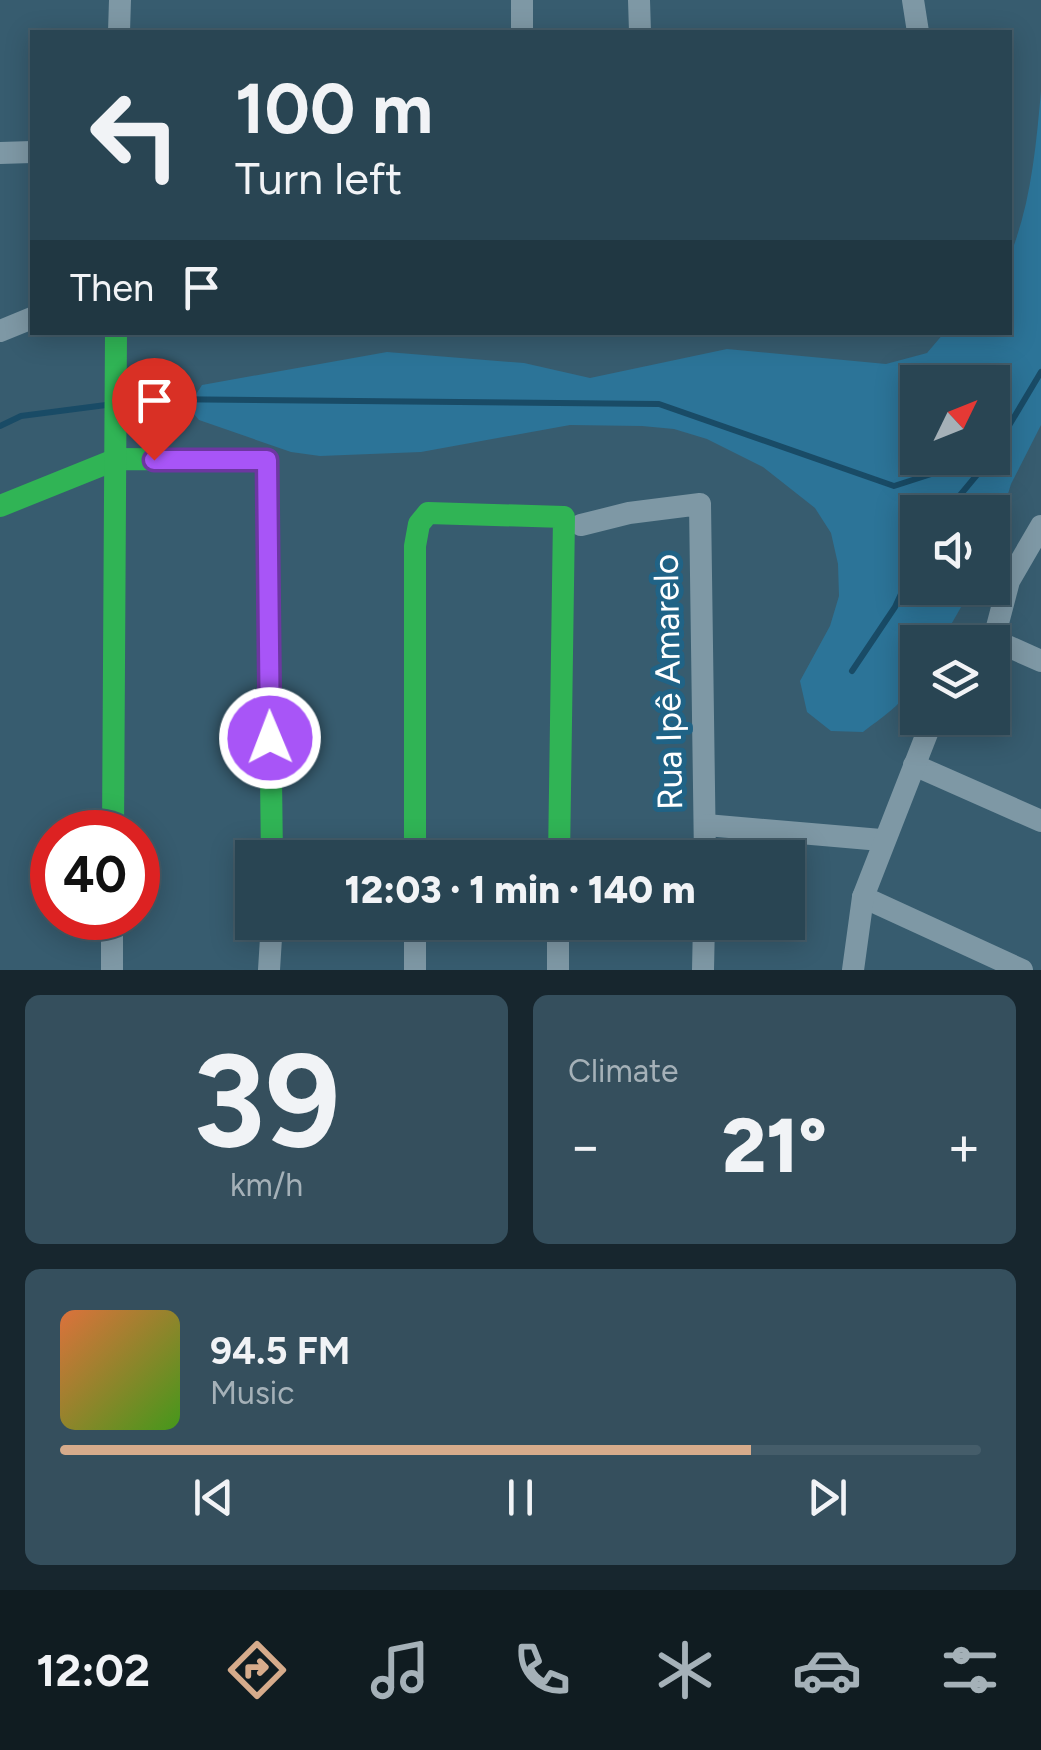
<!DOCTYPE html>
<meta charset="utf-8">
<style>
body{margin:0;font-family:Figtree,sans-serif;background:#354f5d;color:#f1f3f6;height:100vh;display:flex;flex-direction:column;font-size:38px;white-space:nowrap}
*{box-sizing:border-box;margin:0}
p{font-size:32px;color:#a5b1b8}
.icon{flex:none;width:55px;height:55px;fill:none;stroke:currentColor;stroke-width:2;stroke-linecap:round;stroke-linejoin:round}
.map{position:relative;height:970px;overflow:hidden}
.panel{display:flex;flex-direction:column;gap:25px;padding:25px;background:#17262e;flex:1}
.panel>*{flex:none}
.hud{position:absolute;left:30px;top:30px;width:982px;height:305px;border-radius:0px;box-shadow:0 5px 25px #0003,0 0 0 2px #455d6a;background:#294553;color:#f1f3f6;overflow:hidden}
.needle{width:65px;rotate:47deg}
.buttons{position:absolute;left:900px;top:365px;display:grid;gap:20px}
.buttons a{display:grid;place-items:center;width:110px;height:110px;border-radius:0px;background:#294553;box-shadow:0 5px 25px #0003,0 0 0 2px #455d6a;font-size:50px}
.speed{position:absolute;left:30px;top:810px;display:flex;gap:20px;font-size:50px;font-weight:700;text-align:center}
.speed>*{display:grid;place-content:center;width:130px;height:130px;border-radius:50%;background:#294553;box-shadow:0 5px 25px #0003,0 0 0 2px #455d6a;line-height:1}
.speed .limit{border:15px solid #d22;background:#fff;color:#111}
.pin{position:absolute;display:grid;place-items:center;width:85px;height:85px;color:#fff;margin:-102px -42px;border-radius:50% 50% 50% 0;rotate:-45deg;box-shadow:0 0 10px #0007}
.pin .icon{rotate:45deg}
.me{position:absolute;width:110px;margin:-55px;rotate:359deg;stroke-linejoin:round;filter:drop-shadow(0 0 8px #0008)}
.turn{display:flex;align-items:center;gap:35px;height:210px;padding:0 40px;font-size:45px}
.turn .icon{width:130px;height:130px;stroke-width:2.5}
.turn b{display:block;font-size:70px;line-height:85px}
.then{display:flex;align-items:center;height:95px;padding:0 40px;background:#0003;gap:20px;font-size:38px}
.big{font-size:75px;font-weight:800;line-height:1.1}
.panel .tile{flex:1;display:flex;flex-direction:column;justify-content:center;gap:15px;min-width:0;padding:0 35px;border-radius:15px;background:#354f5d}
.panel .dial{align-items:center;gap:0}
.dial b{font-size:130px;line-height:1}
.song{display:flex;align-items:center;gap:30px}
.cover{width:120px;height:120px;border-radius:15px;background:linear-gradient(135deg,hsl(20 70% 55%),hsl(100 70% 35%))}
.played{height:10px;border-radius:5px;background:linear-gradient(90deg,#d6ab8b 75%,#455d6a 75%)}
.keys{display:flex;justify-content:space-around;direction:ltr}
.heat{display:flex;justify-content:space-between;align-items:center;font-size:55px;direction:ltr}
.panel .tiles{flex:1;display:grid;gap:25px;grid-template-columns:1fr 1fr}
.tile:last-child{grid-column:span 2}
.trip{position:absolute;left:235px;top:840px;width:570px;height:100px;border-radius:0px;background:#294553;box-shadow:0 5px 25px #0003,0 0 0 2px #455d6a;font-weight:800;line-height:100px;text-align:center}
.menu{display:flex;height:160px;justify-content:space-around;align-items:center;background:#101c21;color:#a5b1b8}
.menu .icon{width:70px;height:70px}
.menu .on{color:#d6ab8b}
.menu b{font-size:45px;color:#f1f3f6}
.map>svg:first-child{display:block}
.green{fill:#2c7498;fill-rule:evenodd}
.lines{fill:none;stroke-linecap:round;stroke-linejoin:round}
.stream{stroke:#194b66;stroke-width:6}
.street{stroke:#7e98a5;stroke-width:22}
.fast{stroke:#30b455;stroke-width:22}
.route-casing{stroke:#6d37a1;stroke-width:25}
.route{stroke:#a855f7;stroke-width:18}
.labels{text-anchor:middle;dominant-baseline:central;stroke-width:10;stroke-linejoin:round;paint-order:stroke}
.street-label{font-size:35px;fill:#fff;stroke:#206386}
</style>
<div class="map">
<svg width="1041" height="970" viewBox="0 0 1041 970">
<rect width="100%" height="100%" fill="#375c6f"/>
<path class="green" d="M1041 91V425L1011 484 993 543 992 512H918V588H972L941 642H918C918 694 903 702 863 732L831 731 807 712 800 681 830 626 839 596 838 564 831 533 815 508 763 467 707 439 674 429 642 426 570 425 421 452 320 456 291 452 199 420 188 407 202 385 387 352 524 363 590 378 727 349 886 364 927 353 944 333 1010 332C1010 310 1003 274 1011 253 1031 202 1036 147 1041 91ZM918 382H992V458H918Z"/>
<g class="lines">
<g class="stream">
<polyline points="123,403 155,399 659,404 894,486 981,458"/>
<polyline points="0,426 21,416 106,405"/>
<polyline points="992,454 1041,372"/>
<polyline points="946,512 991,458"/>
<polyline points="852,671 895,607 918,557"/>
</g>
<g class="street">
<polyline points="639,0 640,32"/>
<polyline points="913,0 918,32"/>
<polyline points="119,32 120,0"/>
<polyline points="522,32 522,0"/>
<polyline points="0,153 32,152"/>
<polyline points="0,331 32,318"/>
<polyline points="581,525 629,513 700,504 705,858"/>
<polyline points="996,641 1041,661"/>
<polyline points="992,646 1009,581 1041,526"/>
<polyline points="914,765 1041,821"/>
<polyline points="706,825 881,840"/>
<polyline points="863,897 1022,970"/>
<polyline points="112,970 112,918"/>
<polyline points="269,970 272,922"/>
<polyline points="415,970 415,922"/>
<polyline points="558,970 558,922"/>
<polyline points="703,970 704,922"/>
<polyline points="853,970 863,897 933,718"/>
</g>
<g class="fast">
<polyline points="0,506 117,459 267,460 272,858"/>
<polyline points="113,832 116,332"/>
<polyline points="415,858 415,546 419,524 428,513 564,517 559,858"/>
</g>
</g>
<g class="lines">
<g class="route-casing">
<polyline id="route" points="154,460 267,460 270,738"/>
</g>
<use href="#route" class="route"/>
</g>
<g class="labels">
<g class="street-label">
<text transform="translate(668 682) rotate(-91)">Rua Ipê Amarelo</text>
</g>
</g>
</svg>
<div class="buttons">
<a><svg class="needle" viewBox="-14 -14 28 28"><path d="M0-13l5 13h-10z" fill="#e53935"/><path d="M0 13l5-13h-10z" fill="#a5b1b8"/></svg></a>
<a><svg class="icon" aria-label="sound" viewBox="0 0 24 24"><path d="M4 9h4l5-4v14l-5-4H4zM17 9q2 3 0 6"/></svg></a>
<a><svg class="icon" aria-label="layers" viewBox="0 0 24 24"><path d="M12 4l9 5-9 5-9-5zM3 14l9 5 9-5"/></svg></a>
</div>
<div class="speed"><div class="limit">40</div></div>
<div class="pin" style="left:154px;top:460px;background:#d93025"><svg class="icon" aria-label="arrive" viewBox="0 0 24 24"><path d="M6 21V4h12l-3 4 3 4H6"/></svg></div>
<svg class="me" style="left:270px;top:738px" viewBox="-20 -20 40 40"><circle r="17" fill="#a855f7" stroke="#fff" stroke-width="3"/><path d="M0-11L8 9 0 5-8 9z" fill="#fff"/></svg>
<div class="trip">12:03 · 1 min · 140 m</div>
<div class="hud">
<div class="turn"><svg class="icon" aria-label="left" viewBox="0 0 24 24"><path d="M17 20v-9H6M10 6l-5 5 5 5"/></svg><div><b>100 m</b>Turn left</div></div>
<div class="then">Then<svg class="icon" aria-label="arrive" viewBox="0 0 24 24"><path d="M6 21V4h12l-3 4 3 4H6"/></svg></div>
</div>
</div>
<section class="panel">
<div class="tiles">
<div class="tile dial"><b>39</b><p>km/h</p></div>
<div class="tile"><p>Climate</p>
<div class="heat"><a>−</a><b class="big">21°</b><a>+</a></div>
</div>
<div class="tile">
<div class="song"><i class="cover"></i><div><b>94.5 FM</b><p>Music</p></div></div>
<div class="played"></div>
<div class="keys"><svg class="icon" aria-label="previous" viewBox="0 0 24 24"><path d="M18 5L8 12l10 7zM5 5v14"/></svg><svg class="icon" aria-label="pause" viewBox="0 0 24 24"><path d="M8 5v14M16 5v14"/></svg><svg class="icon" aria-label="next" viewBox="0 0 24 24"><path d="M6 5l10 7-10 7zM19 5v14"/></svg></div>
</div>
</div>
</section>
<nav class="menu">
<b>12:02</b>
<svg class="icon on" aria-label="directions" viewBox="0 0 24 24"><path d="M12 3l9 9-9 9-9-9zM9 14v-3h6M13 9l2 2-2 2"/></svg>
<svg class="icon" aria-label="music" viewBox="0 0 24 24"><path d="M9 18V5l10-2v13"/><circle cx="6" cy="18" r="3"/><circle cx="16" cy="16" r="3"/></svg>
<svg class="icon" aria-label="phone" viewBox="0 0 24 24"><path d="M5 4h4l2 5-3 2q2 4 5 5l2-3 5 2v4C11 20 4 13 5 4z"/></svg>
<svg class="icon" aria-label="climate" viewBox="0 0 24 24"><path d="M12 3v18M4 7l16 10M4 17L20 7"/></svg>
<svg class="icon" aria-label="car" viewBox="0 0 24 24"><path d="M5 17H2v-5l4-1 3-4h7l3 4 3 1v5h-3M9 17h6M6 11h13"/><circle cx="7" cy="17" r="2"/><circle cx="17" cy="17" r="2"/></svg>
<svg class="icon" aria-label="filters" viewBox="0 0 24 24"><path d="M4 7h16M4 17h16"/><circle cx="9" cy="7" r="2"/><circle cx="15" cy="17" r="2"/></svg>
</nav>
